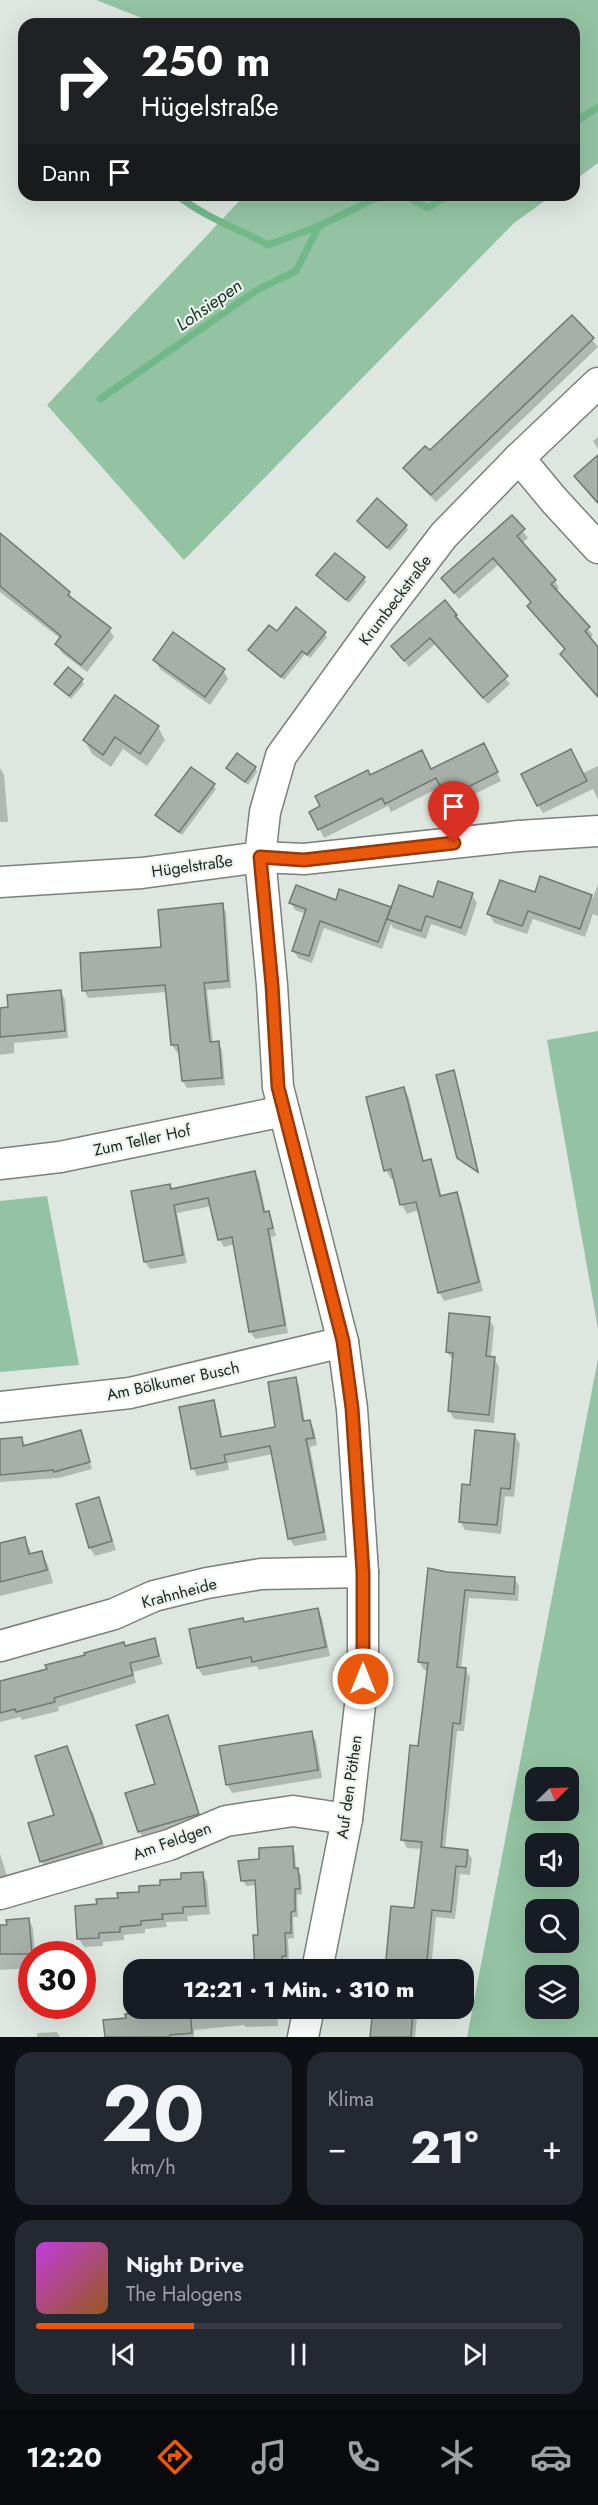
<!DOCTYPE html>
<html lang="de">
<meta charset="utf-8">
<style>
body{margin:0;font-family:Jost,sans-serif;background:#242831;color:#f1f3f6;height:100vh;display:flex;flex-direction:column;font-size:22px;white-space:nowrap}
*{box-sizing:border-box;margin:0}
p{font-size:20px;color:#9ea1a6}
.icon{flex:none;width:33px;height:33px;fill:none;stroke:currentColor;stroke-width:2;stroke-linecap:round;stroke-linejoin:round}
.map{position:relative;height:2037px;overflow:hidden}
.panel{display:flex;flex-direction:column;gap:15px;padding:15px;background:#0d0f14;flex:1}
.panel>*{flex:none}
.hud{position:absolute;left:18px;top:18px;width:562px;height:183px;border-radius:18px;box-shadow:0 6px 24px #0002;background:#202124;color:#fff;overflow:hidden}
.needle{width:39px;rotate:67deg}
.tools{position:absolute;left:525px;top:1767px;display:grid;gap:12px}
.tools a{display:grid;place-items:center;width:54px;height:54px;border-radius:12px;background:#171b24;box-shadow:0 6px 24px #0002;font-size:30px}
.speed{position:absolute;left:18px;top:1941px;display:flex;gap:12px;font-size:30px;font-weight:700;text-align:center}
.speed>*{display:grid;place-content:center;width:78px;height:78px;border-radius:50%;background:#171b24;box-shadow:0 6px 24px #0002;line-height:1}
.speed .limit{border:9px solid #d22;background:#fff;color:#111}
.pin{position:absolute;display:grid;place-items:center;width:51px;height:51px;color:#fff;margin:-62px -26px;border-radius:50% 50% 50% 0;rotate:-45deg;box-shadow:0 0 6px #0007}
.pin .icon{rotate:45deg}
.me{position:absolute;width:66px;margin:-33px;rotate:0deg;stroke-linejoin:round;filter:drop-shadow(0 0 4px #0008)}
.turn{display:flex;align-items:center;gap:21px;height:126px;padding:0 24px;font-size:27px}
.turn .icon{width:78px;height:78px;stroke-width:2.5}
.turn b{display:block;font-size:42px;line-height:51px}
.then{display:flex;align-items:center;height:57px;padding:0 24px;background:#0003;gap:12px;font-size:22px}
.big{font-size:45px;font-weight:800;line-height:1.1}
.panel .card{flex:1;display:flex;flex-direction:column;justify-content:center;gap:9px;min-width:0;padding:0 21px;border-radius:18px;background:#242831}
.panel .dial{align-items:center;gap:0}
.dial b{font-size:78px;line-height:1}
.song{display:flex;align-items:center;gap:18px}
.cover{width:72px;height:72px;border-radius:9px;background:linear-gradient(135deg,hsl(290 70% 55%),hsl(30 70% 35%))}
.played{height:6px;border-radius:3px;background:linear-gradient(90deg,#ea580c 30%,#363941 30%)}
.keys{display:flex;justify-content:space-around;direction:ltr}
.heat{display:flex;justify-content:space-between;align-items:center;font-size:33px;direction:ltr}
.panel .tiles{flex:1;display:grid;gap:15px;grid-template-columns:1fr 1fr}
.card:last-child{grid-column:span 2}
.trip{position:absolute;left:123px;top:1959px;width:351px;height:60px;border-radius:18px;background:#171b24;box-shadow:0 6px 24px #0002;font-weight:800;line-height:60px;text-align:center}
.dock{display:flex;height:96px;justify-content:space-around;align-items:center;background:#090b0e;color:#9ea1a6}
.dock .icon{width:42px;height:42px}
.dock .selected{color:#ea580c}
.dock b{font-size:27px;color:#f1f3f6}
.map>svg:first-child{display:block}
.green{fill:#93c3a2;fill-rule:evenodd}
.shadow{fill:#0003}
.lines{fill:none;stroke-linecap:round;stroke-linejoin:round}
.stream{stroke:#72b98a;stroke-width:7}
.building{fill:#a6b0a9;stroke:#707972;stroke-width:1.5}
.minor-casing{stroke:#78817a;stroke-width:33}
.minor{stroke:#fff;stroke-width:30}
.route-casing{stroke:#983908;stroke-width:15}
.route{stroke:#ea580c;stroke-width:10}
.labels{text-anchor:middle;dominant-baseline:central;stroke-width:4.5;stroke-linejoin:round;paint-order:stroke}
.street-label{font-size:16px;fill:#1d201e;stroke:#eaf4ed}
.water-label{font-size:18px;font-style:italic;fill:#13321f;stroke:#eaf4ed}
</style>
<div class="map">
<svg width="598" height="2037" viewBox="0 0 598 2037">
<rect width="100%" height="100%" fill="#dde7e0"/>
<g class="green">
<polygon points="96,0 598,0 598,163 575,180 574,24 157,24"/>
<polygon points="245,195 553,195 514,223 184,560 47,405"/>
<polygon points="598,1031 598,1329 547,1040"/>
<polygon points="47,1196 79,1365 0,1372 0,1201"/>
<path d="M598 1359V2037H467ZM536 1778H568V1810H536ZM536 1844H568V1876H536ZM536 1910H568V1942H536ZM536 1976H568V2008H536Z"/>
</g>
<g class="shadow">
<polygon points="572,317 598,347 436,502 409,475 405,468 430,452"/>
<polygon points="598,437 598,449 593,441"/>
<polygon points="598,457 598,500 596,502 576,477"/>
<polygon points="512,517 528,538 522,543 555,581 559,588 556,591 593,635 589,639 598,649 598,697 566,661 562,654 565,650 533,614 529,606 532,603 498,565 459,599 443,579"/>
<polygon points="358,521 406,526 408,530 390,551"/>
<polygon points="0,535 69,593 74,601 109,629 114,637 87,672 62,653 57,644 61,639 0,592"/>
<polygon points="318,576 364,578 366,582 349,603"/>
<polygon points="456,615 510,684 488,704 435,644 409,667 393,647"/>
<polygon points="277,633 324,633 327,637 310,658 305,654 284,680 250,650"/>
<polygon points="155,660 223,670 228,679 210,705 160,669"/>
<polygon points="81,680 84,684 71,699 56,684"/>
<polygon points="158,727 165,740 147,766 123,749 111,767 92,754 85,741"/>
<polygon points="488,753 501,781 452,805 442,786 391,812 388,806 324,838 311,812 370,777 431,770"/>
<polygon points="598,766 598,800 593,789 543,813 538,805 583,773"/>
<polygon points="0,768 4,775 8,822 0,822"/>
<polygon points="255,768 257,772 248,785 227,769"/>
<polygon points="213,785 216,789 182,835 159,819 157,815"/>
<polygon points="598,884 598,916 593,914 585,937 533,919 527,934 494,923 489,914 536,894 591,896 593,898"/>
<polygon points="472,895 477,903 466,936 431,924 426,939 393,928 391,924 382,949 324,928 312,963 298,958 294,951 306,914 295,910 291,902 336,901 390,908 391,911 434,899"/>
<polygon points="222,905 226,912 231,988 207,990 213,1043 218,1042 222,1050 225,1085 187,1088 183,1081 180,1052 177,1052 172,1045 167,992 88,998 84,990 163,948"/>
<polygon points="60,992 65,999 68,1038 14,1043 14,1053 0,1055 0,1009"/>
<polygon points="455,1076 479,1173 461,1162 458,1157"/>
<polygon points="404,1089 409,1098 424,1162 430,1161 435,1170 442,1197 456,1193 461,1202 483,1291 444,1301 439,1292 419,1210 407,1214 402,1205 395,1178 391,1179 386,1170"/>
<polygon points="254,1173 259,1180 266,1214 268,1213 272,1221 276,1236 271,1237 288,1333 255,1339 250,1331 235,1244 224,1247 219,1239 212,1206 177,1213 187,1263 150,1269 145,1262 172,1190"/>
<polygon points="489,1319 494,1327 491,1358 494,1358 499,1367 494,1423 454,1419 449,1411 454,1361 447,1352"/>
<polygon points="295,1378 299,1386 305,1422 309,1421 314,1429 317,1445 310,1447 327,1540 294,1546 289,1538 273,1454 228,1463 229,1470 197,1476 193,1468 213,1402 217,1410 223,1439 277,1428"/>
<polygon points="80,1432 92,1469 59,1478 0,1482 0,1441 22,1439 26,1446"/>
<polygon points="514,1435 520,1444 514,1497 505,1496 501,1534 465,1530 460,1521 471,1486"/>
<polygon points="98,1499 103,1508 116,1550 95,1556 90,1548"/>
<polygon points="24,1538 32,1554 41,1552 48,1565 53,1583 0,1596 0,1545"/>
<polygon points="447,1573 514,1578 519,1586 518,1601 469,1598 461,1669 465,1669 470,1677 464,1731 457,1731 445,1849 467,1851 472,1859 470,1875 460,1874 455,1919 436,1917 431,1970 387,1970 415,1910 423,1849 407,1848 403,1840 420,1747 429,1671 424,1670 419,1662"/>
<polygon points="317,1609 322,1618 330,1656 259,1670 256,1666 203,1676 198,1668 245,1624"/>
<polygon points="154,1640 163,1664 133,1672 136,1683 58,1707 59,1711 22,1720 20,1717 0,1722 0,1681 49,1670 47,1666 104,1649 125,1647"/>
<polygon points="167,1716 201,1820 143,1838 139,1831 156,1785"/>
<polygon points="311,1733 316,1741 322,1778 232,1793 227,1784"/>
<polygon points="66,1748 87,1806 93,1812 105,1849 45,1868 42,1861 56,1816"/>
<polygon points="292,1848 295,1853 296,1869 301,1875 302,1894 297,1895 298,1917 293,1917 294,1938 288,1939 289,1961 285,1961 285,1970 251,1970 251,1959 256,1959 259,1936 257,1885 246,1886 243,1881 261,1861"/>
<polygon points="0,1854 7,1876 0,1878"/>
<polygon points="202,1873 207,1882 210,1914 187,1916 188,1921 166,1922 167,1927 145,1929 145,1933 124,1935 124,1940 103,1942 103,1946 84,1947 79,1939 98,1906"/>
<polygon points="29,1920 33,1928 35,1954 32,1954 32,1968 0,1970 0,1927"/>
<polygon points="149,2008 277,2008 278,2026 246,2027 244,2025 194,2030 194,2037 106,2037 127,2020 149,2013"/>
<polygon points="374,2008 418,2008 415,2037 372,2037"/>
<polygon points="57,2032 60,2037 37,2037 37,2033"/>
</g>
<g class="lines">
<g class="stream">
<polyline points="574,123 598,107"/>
<path d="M177 195C204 217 237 228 268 245L319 226"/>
<polyline points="405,195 427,208 450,195"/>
<polyline points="100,399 257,290 296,271 319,226 382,195"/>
</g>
</g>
<g class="building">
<polygon points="572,315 594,338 431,495 403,468 425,446 430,450"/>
<polygon points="598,455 598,503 574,476"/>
<polygon points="377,498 407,525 387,548 357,521"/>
<polygon points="512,515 525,529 517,536 556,580 551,584 590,627 585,631 598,647 598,697 560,654 565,649 527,606 531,602 493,558 454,593 441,578"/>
<polygon points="0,533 70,592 68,595 111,628 81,665 55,644 61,636 0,586"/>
<polygon points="335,553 365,577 346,600 316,575"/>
<polygon points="445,600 457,615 455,616 508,676 483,698 430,638 404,661 391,646"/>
<polygon points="296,607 326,632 307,655 302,651 281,677 248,650 269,625 277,631"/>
<polygon points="173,632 225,669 205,697 153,660"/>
<polygon points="68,667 83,679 69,696 54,684"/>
<polygon points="115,695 159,726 140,754 115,737 103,755 83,740"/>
<polygon points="484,743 498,772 446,798 436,778 385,804 382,798 318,830 309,812 320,806 315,796 368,770 370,775 422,750 431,769"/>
<polygon points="571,749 587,781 537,806 521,774"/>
<polygon points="237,753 256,767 245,782 226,768"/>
<polygon points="191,767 215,784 179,832 155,815"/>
<polygon points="540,876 592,895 580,929 528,911 522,926 487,914 500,880 535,892"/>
<polygon points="438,881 473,893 461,928 426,916 421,931 387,919 399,885 433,897"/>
<polygon points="296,885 336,900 339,889 391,907 378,942 320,921 309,956 292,951 306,909 289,903"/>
<polygon points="223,903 228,981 204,983 210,1042 219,1041 222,1078 182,1081 178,1045 171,1045 165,985 82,991 80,953 161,947 158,910"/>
<polygon points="61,990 65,1031 0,1037 0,1008 8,1007 7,995"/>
<polygon points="454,1070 467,1124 478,1172 457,1158 436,1075"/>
<polygon points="404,1087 423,1161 431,1159 440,1196 457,1192 479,1282 438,1293 416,1202 400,1205 391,1169 384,1171 366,1097"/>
<polygon points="255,1171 264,1212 269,1211 273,1228 268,1229 285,1325 249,1332 232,1237 218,1240 208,1198 174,1205 183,1255 144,1262 131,1191 170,1184 171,1189"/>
<polygon points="449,1313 490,1317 486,1356 495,1357 489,1415 448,1411 453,1353 446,1352"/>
<polygon points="296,1377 303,1421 310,1420 314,1438 306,1439 324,1532 288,1539 270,1446 224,1455 226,1462 191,1469 179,1407 214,1400 221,1437 275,1427 268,1382"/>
<polygon points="81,1430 90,1462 54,1472 53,1470 0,1475 0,1439 22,1437 23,1446"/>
<polygon points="475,1430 515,1434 510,1489 501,1488 497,1525 459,1522 462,1484 470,1485"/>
<polygon points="99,1497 112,1541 89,1548 76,1504"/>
<polygon points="25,1537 29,1554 42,1551 47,1570 0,1582 0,1543"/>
<polygon points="428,1568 447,1572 515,1577 514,1594 465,1590 457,1667 466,1668 460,1724 453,1723 441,1847 468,1850 466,1867 456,1866 451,1912 432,1910 426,1970 385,1970 391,1906 414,1908 422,1842 401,1840 410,1745 418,1746 428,1663 418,1662"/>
<polygon points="318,1608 326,1647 252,1662 251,1657 197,1668 189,1629 243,1618 244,1622"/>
<polygon points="155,1638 159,1656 130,1663 133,1675 54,1698 55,1702 16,1712 15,1709 0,1713 0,1681 47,1669 45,1665 85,1655 84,1653 124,1642 125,1646"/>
<polygon points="168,1715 199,1814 138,1832 125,1793 155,1784 136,1725"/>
<polygon points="312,1731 318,1770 226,1785 219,1746"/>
<polygon points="67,1746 102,1843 40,1862 28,1823 54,1815 35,1756"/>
<polygon points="293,1846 294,1868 298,1868 300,1889 295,1889 295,1911 291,1912 291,1933 285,1933 286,1956 282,1956 283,1970 255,1970 253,1935 258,1935 255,1880 241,1881 238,1861 259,1859 259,1848"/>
<polygon points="203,1872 206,1906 183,1907 183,1913 162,1914 163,1919 141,1921 141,1925 120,1927 120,1932 99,1933 99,1938 77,1939 75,1906 97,1904 96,1899 118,1898 117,1893 139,1892 139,1886 160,1885 160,1880 181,1879 181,1873"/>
<polygon points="29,1918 32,1954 0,1954 0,1925 7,1925 6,1920"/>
<polygon points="147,2008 190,2008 192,2033 170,2035 170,2037 105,2037 103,2020 126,2018 125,2014 147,2012"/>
<polygon points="373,2008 413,2008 411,2037 370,2037"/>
</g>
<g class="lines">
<g class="minor-casing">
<g id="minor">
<polyline points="519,458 553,499 598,548"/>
<polyline points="0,882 142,873 260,857 304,859 519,836 598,831"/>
<polyline points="0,1164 60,1157 284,1111"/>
<polyline points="0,1407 130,1393 343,1342"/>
<polyline points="0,1646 114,1614 154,1596 207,1583 261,1574 363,1572"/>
<polyline points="0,1894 169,1845 226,1821 293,1811 347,1819"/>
<polyline points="317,1970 347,1819 363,1679 363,1572 352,1409 343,1342 278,1087 272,985 260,857 265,812 281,756 379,620 444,535 519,458 598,383"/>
<polyline points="303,2037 309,2008"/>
</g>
</g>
<use href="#minor" class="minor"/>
</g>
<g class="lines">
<g class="route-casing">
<polyline id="route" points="363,1679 363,1572 352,1408 343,1341 278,1087 272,985 260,857 304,860 454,843"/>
</g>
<use href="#route" class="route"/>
</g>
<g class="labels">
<g class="street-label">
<text transform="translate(395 600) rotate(-53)">Krumbeckstraße</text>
<text transform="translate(192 866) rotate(-8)">Hügelstraße</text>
<text transform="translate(142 1140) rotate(-12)">Zum Teller Hof</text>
<text transform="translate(173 1381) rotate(-12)">Am Bölkumer Busch</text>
<text transform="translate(179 1593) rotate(-15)">Krahnheide</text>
<text transform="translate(349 1787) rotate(-82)">Auf den Pöthen</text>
<text transform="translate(172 1841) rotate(-20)">Am Feldgen</text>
</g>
<g class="water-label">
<text transform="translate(209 305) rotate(-35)">Lohsiepen</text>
</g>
</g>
</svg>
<div class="tools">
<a><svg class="needle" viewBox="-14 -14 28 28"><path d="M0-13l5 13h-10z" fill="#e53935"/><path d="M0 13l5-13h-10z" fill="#9ea1a6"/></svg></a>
<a><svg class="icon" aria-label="sound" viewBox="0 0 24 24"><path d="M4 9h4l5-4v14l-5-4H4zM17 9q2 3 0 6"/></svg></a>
<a><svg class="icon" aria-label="search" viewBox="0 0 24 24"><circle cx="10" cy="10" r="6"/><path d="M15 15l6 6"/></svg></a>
<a><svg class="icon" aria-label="layers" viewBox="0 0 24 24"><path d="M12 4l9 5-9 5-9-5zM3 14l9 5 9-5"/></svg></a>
</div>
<div class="speed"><div class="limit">30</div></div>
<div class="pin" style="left:454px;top:843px;background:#d93025"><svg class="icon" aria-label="arrive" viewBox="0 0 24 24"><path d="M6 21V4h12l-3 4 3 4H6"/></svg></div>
<svg class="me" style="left:363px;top:1679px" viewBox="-20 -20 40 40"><circle r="17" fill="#ea580c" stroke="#fff" stroke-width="3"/><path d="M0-11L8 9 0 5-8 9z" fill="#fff"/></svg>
<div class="trip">12:21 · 1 Min. · 310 m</div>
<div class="hud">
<div class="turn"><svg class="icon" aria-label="right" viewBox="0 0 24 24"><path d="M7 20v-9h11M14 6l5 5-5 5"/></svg><div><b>250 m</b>Hügelstraße</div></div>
<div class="then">Dann<svg class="icon" aria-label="arrive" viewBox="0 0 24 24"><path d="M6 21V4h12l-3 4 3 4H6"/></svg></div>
</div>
</div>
<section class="panel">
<div class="tiles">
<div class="card dial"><b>20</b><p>km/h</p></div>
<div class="card"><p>Klima</p>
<div class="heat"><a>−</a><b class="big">21°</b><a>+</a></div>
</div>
<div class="card">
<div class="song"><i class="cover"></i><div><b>Night Drive</b><p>The Halogens</p></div></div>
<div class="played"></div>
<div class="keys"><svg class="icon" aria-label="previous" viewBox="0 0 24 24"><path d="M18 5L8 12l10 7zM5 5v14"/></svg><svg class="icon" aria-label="pause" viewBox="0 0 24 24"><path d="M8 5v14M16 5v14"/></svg><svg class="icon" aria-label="next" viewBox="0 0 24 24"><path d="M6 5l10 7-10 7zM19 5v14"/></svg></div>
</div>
</div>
</section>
<nav class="dock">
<b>12:20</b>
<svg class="icon selected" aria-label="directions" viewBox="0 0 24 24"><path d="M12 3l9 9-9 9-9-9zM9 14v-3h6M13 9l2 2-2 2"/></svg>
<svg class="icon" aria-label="music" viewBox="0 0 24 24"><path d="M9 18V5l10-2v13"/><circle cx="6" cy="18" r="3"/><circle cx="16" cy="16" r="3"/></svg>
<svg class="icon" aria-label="phone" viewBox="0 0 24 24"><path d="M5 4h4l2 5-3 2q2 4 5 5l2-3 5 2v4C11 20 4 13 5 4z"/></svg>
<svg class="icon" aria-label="climate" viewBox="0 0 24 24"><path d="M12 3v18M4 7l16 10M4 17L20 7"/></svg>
<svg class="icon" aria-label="car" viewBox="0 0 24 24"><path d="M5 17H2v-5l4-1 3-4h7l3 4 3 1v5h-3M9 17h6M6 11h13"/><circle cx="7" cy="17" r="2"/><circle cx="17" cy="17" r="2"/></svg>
</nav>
